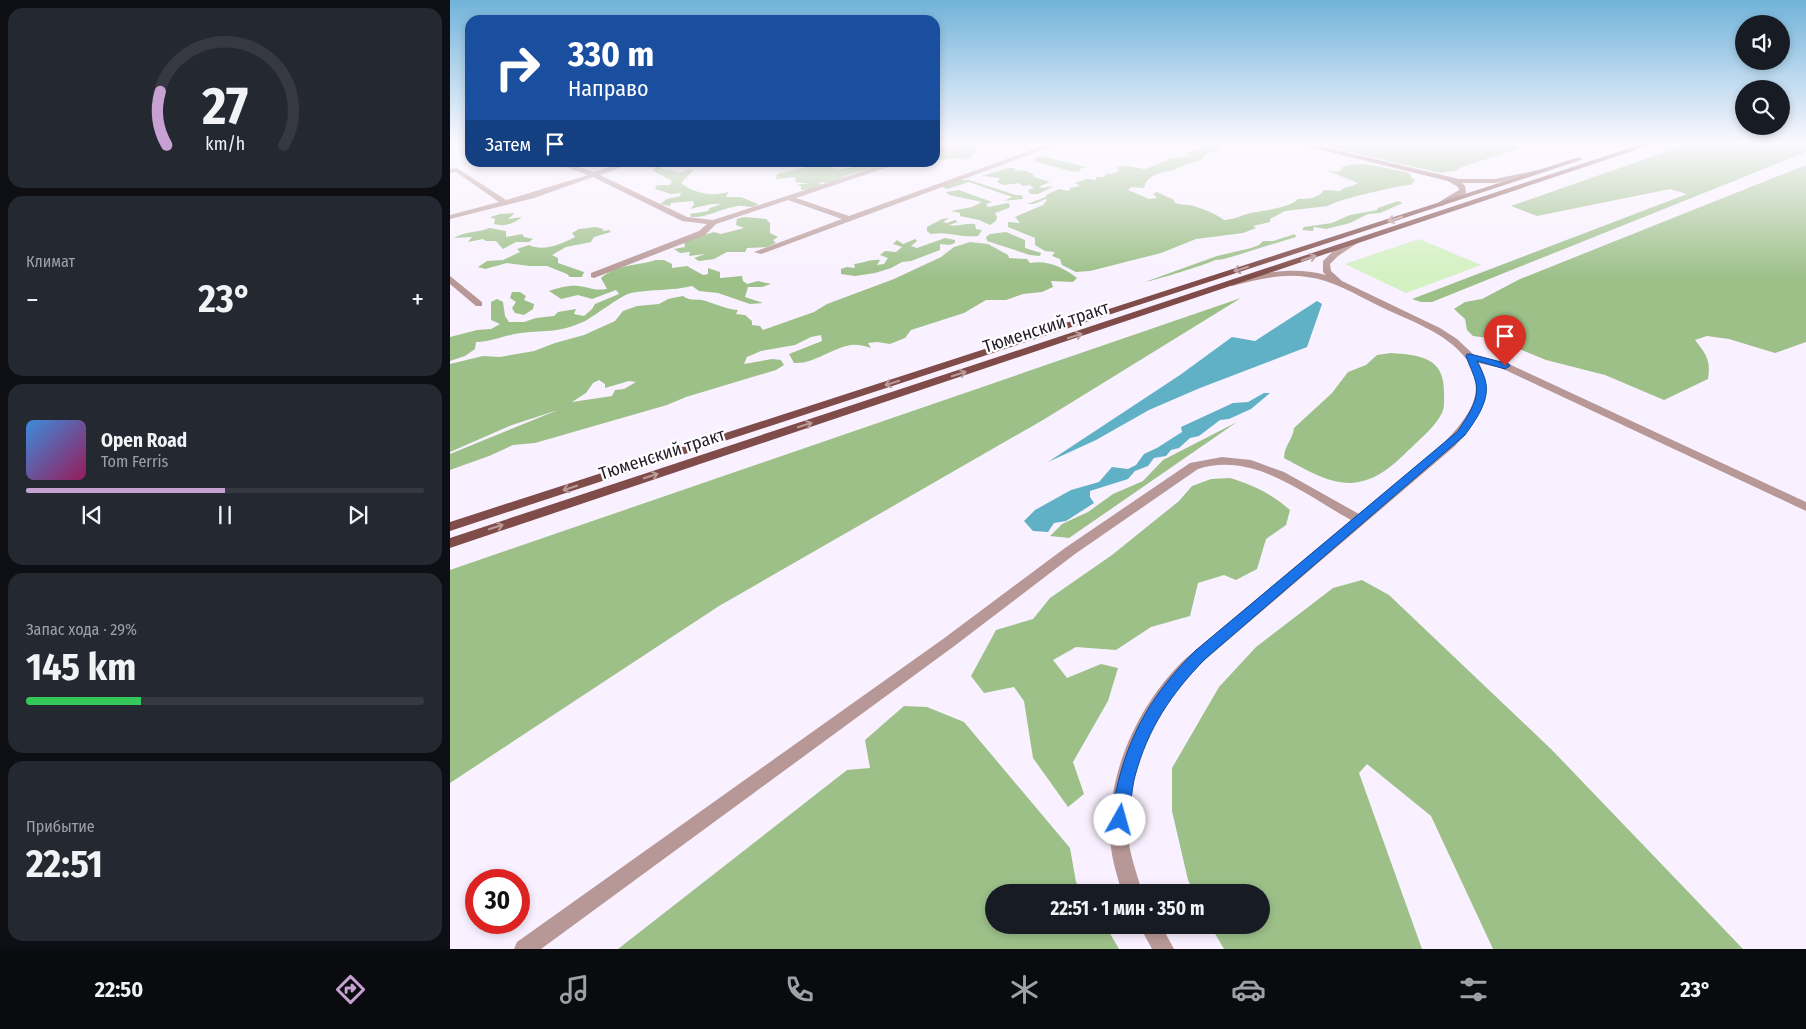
<!DOCTYPE html>
<html lang="ru">
<meta charset="utf-8">
<style>
body{margin:0;font-family:"Fira Sans Condensed",sans-serif;background:#242831;color:#f1f3f6;height:100vh;display:flex;flex-direction:column;font-size:19px;white-space:nowrap}
*{box-sizing:border-box;margin:0}
p{font-size:16px;color:#9ea1a6}
.icon{flex:none;width:28px;height:28px;fill:none;stroke:currentColor;stroke-width:2;stroke-linecap:round;stroke-linejoin:round}
.map{position:relative;flex:1;overflow:hidden}
.details{display:flex;flex-direction:column;gap:8px;padding:8px;background:#0d0f14;width:450px}
.details>*{flex:none}
.guide{position:absolute;left:15px;top:15px;width:475px;height:152px;border-radius:15px;box-shadow:0 2px 8px #0003;background:#1a4fa0;color:#fff;overflow:hidden}
.tools{position:absolute;left:1285px;top:15px;display:grid;gap:10px}
.tools a{display:grid;place-items:center;width:55px;height:55px;border-radius:50%;background:#171b24;box-shadow:0 2px 8px #0003;font-size:25px}
.speed{position:absolute;left:15px;top:869px;display:flex;gap:10px;font-size:25px;font-weight:700;text-align:center}
.speed>*{display:grid;place-content:center;width:65px;height:65px;border-radius:50%;background:#171b24;box-shadow:0 2px 8px #0003;line-height:1}
.speed .limit{border:8px solid #d22;background:#fff;color:#111}
.pin{position:absolute;display:grid;place-items:center;width:42px;height:42px;color:#fff;margin:-51px -21px;border-radius:50% 50% 50% 0;rotate:-45deg;box-shadow:0 0 5px #0007}
.pin .icon{rotate:45deg}
.me{position:absolute;width:55px;margin:-28px;rotate:7deg;stroke-linejoin:round;filter:drop-shadow(0 0 4px #0008)}
.turn{display:flex;align-items:center;gap:18px;height:105px;padding:0 20px;font-size:22px}
.turn .icon{width:65px;height:65px;stroke-width:2.5}
.turn b{display:block;font-size:35px;line-height:42px}
.then{display:flex;align-items:center;height:48px;padding:0 20px;background:#0003;gap:10px;font-size:19px}
.big{font-size:38px;font-weight:700;line-height:1.1}
.details .widget{flex:1;display:flex;flex-direction:column;justify-content:center;gap:8px;min-width:0;padding:0 18px;border-radius:15px;background:#242831}
.details .dial{align-items:center;gap:0}
.dial svg{height:130px;overflow:visible;fill:none;stroke:#363941;stroke-width:7;stroke-linecap:round;text-anchor:middle}
.dial text{fill:#f1f3f6;stroke:none}
.song{display:flex;align-items:center;gap:15px}
.cover{width:60px;height:60px;border-radius:8px;background:linear-gradient(135deg,hsl(210 70% 55%),hsl(330 70% 35%))}
.played{height:5px;border-radius:2px;background:linear-gradient(90deg,#c7a1d3 50%,#363941 50%)}
.keys{display:flex;justify-content:space-around;direction:ltr}
.heat{display:flex;justify-content:space-between;align-items:center;font-size:28px;direction:ltr}
.charge{height:8px;border-radius:4px;background:linear-gradient(90deg,#34c759 29%,#363941 0)}
.trip{position:absolute;left:535px;top:884px;width:285px;height:50px;border-radius:25px;background:#171b24;box-shadow:0 2px 8px #0003;font-weight:700;line-height:50px;text-align:center}
.dock{display:flex;height:80px;justify-content:space-around;align-items:center;background:#090b0e;color:#9ea1a6}
.dock .icon{width:35px;height:35px}
.dock .on{color:#c7a1d3}
.dock b{font-size:22px;color:#f1f3f6}
main{display:flex;flex:1;min-height:0}
.map>svg:first-child{display:block}
.green{fill:#d3f1c2}
.forest{fill:#9dc089;fill-rule:evenodd}
.water{fill:#60b1c5}
.lines{fill:none;stroke-linecap:round;stroke-linejoin:round}
.street{fill:#b79896;fill-rule:evenodd}
.secondary{fill:#986b69;fill-rule:evenodd}
.primary{fill:#804c49;fill-rule:evenodd}
.oneway{stroke:#b99d9b}
.route{fill:#1a73e8;stroke:#114b97}
.labels{text-anchor:middle;dominant-baseline:central;stroke-width:4.5;stroke-linejoin:round;paint-order:stroke}
.street-label{font-size:18px;fill:#251e2a;stroke:#fff}
</style>
<main>
<section class="details">
<div class="widget dial"><svg viewBox="0 0 100 80">
<path d="M14 69A42 42 0 1 1 86 69"/>
<path d="M14 69A42 42 0 0 1 10 36" stroke="#c7a1d3"/>
<text x="50" y="56" font-size="32" font-weight="700">27</text>
<text x="50" y="72" font-size="11">km/h</text>
</svg></div>
<div class="widget"><p>Климат</p>
<div class="heat"><a>−</a><b class="big">23°</b><a>+</a></div>
</div>
<div class="widget">
<div class="song"><i class="cover"></i><div><b>Open Road</b><p>Tom Ferris</p></div></div>
<div class="played"></div>
<div class="keys"><svg class="icon" aria-label="previous" viewBox="0 0 24 24"><path d="M18 5L8 12l10 7zM5 5v14"/></svg><svg class="icon" aria-label="pause" viewBox="0 0 24 24"><path d="M8 5v14M16 5v14"/></svg><svg class="icon" aria-label="next" viewBox="0 0 24 24"><path d="M6 5l10 7-10 7zM19 5v14"/></svg></div>
</div>
<div class="widget"><p>Запас хода · 29%</p><b class="big">145 km</b><div class="charge"></div></div>
<div class="widget"><p>Прибытие</p><b class="big">22:51</b></div>
</section>
<div class="map">
<svg width="1356" height="949" viewBox="0 0 1356 949">
<rect width="100%" height="100%" fill="#f9f1ff"/>
<polygon class="green" points="969,239 1031,265 956,293 895,264"/>
<g class="forest">
<polygon points="515,143 525,143 527,147 524,150 526,152 520,158 512,160 506,158 485,161 485,155 492,150 515,147 510,146"/>
<path d="M762 143H779L769 146 768 150 755 155 751 160 726 168 725 170C713 172 697 174 694 188L681 187 678 190 699 199 707 198 703 194 707 192 724 200V202C730 206 734 204 740 205 751 208 765 213 774 220 786 219 787 217 797 214 810 210 839 209 848 199 857 199 868 199 874 190L890 191C894 186 903 187 908 183L876 170 889 172 892 169V167C913 159 934 169 956 172L961 175V178L965 180 961 185C953 184 882 201 878 206L835 211 820 219V222L803 226 806 228 793 233 746 239 711 253 640 271 626 272 612 265 610 259 602 256 605 252 595 251 585 245V238L558 227V222L570 223 565 217 593 205 597 200 596 199 584 204H577L596 197V195L609 189 619 191 620 188 630 186 625 183 636 179 646 180V177H655V174H662L669 171 667 167C677 164 686 168 694 169 698 169 710 162 716 161L717 159 744 156 737 155 738 152C747 151 750 145 762 143Z"/>
<polygon points="860,143 1073,143 1066,146 1072,148 1011,167 1008,170 990,173"/>
<polygon points="1241,143 1356,143 1356,152 982,302 971,302 962,299 1237,194 1220,189 1087,216 1061,206"/>
<polygon points="590,156 637,167 630,169 630,172 620,171 584,161 584,159"/>
<path d="M203 163H210L211 169 227 171 228 173 240 169 244 170 231 183C243 193 263 197 278 192L276 197H291L308 204 304 207C298 207 293 205 288 206 271 208 259 218 241 217L240 214 258 211 260 208 271 204C260 203 251 207 240 209L244 205 243 201 221 203 220 206 210 204 217 199 230 196 231 193 221 194 205 189 207 185H220L222 181 203 171 205 166Z"/>
<path d="M359 163 373 164 386 169 400 168 404 165 403 163H421L429 165C420 169 410 171 401 174 389 178 384 184 369 182L372 186 361 189 351 190V186L347 184H361L346 182 345 177 326 179 327 174 362 166Z"/>
<path d="M1356 165V342L1325 353 1279 339 1257 336 1245 340C1256 354 1261 360 1258 379L1214 400 1155 375 1096 360 1045 339 1023 336 1017 330 1015 319 1004 309 1015 302 1032 299 1070 279Z"/>
<polygon points="558,168 565,168 565,171 573,170 583,174 584,177 600,182 590,186 591,188 604,186 588,194 580,194 578,190 584,188 580,185 572,186 569,183 554,185 547,182 550,178 532,176"/>
<polygon points="509,180 519,180 566,195 572,195 573,199 554,201 562,197 519,182 497,189 492,187"/>
<polygon points="509,190 542,202 536,204 538,207 558,203 560,205 559,208 545,213 547,217 546,221 540,225 529,220 510,216 510,213 501,211 522,207 532,202 499,195 496,192"/>
<polygon points="948,201 953,203 930,213 918,214 900,223 876,229 864,227 863,231 852,230 854,227 882,223 900,215 927,210 928,208"/>
<path d="M65 213 58 219 72 217C63 224 55 227 44 224L45 219 40 217 50 214Z"/>
<polygon points="294,217 316,219 320,223 320,233 328,237 323,240 326,243 317,247 297,248 295,252 277,252 264,259 249,261 244,258 255,254 239,256 240,252 230,253 224,249 235,247 234,241 264,232 271,234 294,228 286,225 287,219"/>
<path d="M499 218 493 222 497 223 505 220 508 222 499 225C508 227 516 223 525 224L526 229 532 230 528 236C511 238 497 231 481 234L477 231V227L492 219Z"/>
<path d="M145 227 154 229 152 231 159 230 161 232 144 237 141 242 116 247 102 255 108 258V263L134 272 132 277H120L117 274 97 266H80L57 263 35 269 28 267 37 261 53 260 70 252 67 249 79 245C93 252 112 244 125 237L122 233 129 229Z"/>
<path d="M40 228 56 231V237L72 234 74 237 83 239 79 242H66L53 249 46 241H36L33 239 18 242 22 237 4 238C15 231 27 233 40 228Z"/>
<polygon points="556,232 575,240 575,248 591,253 590,256 580,255 537,241 536,237 540,234"/>
<path d="M845 234 846 237C826 243 807 249 788 255 779 257 774 260 765 260 761 263 703 281 695 282L767 256 801 248 809 245 813 241H823Z"/>
<path d="M495 238 505 240V243L499 245 490 244V250L461 261 452 262 441 268 425 273 405 276 391 274V269L397 267 405 268 404 264C414 263 421 259 430 260L427 265 434 264 438 258 430 255 435 251 446 252 452 247 443 244 447 240 453 244 465 239 467 241 461 246 467 248Z"/>
<path d="M520 242 538 244 558 255 559 258 577 259 580 263C598 260 612 267 627 278L623 282 601 281 603 287 592 292 573 294 556 300H536L514 313 461 330 455 338 440 344 427 342 418 343 421 348C415 346 407 344 401 345 382 348 364 364 344 363L339 354 372 341 371 335 361 337 345 345 311 351 297 357 294 364 322 359 331 360 334 365 326 370 236 397 217 405 85 443 63 445 39 456 0 470V454L108 410 62 425 0 452V364L33 356 50 357 84 351 105 343 134 335 165 321 173 311 187 306 209 304 218 299 233 296C239 301 245 299 252 300 264 303 275 309 288 310L286 314 295 315 302 321V325L310 326 313 330 364 312 377 304 444 279 491 257 504 247ZM149 380 155 384V388L179 381 186 382 174 389 165 390 162 396 122 402 136 393 143 383Z"/>
<path d="M206 260H214L222 264V268L237 266 253 275 258 274V268L270 272V278L292 276 293 281 297 284 308 281 321 284 312 287H298L295 297 313 303 300 304 268 293 249 291 242 286C222 291 201 289 181 293 173 294 146 315 135 321 110 333 97 330 71 333 55 335 42 342 26 342L25 349 15 356 0 361V337L27 330 41 329 50 324 41 320V302L47 299 53 302 55 316 59 322H74L86 318 104 316 108 312 126 309 124 314 134 316 142 309 145 304 169 294 166 290 142 299 128 295 111 299 99 291C108 288 119 285 128 286 141 287 141 291 157 289L151 278C167 264 186 266 206 260Z"/>
<polygon points="62,292 70,292 76,296 74,300 84,304 83,309 74,315 65,313 62,308 66,302 60,298"/>
<polygon points="791,298 593,420 269,606 0,783 0,570"/>
<path d="M941 353C969 355 994 357 994 391 994 398 995 407 992 413 985 427 972 437 962 447 943 465 928 481 901 483 879 484 853 468 834 458 834 446 843 439 844 428L882 393 898 372 916 365 927 355Z"/>
<polygon points="787,422 619,538 600,536 612,524 638,512 663,494 693,481 713,460"/>
<path d="M780 478C803 485 822 494 840 510L836 525 816 539 807 569 786 580 774 575 748 583 740 616 701 627 666 650 626 647 603 660 617 678 651 664 668 668 658 701 623 762 634 794 618 807 583 758 574 701 564 687 534 693 521 676 546 630 583 619 600 598 662 555 729 501 742 486 761 479Z"/>
<polygon points="912,580 939,595 1102,750 1293,949 1043,949 981,816 917,764 909,773 972,949 774,949 760,925 811,925 811,892 744,892 738,880 722,811 722,768 769,687 806,647 883,588"/>
<polygon points="454,706 477,707 514,722 620,848 626,882 633,892 544,892 544,925 655,925 669,949 168,949 397,770 420,768 415,740"/>
</g>
<g class="water">
<polygon points="867,301 872,304 857,347 750,388 699,410 646,440 598,462 730,375 782,337 805,341"/>
<polygon points="814,393 820,393 801,409 779,419 770,420 749,436 740,438 729,448 721,450 716,456 704,458 698,466 685,471 678,479 640,491 640,497 644,503 616,521 604,523 598,532 583,531 574,521 585,510 621,490 649,482 662,467 678,469 686,465 694,454 707,448 732,432 731,427 783,403 798,402"/>
</g>
<g class="lines">
<g class="street">
<polygon points="501,143 511,143 485,153 485,149"/>
<polygon points="601,143 611,143 311,254 304,252 392,219 338,200 266,224 255,235 144,278 141,277 141,273 249,231 257,224 232,221 143,177 84,198 0,219 0,215 49,202 6,172 0,173 0,169 7,168 56,200 138,175 101,162 114,162 144,172 174,162 185,162 150,175 237,217 263,220 441,162 453,162 346,198 399,216"/>
<path d="M902 240 909 242 888 256 880 264 881 271 892 281 990 328 1007 339 1024 355 1059 364 1356 502V511L1051 368 1029 363C1046 394 1027 422 1005 446L756 659C708 703 676 767 678 833 679 854 687 873 692 892H672C666 873 660 853 660 833 658 770 690 702 735 659L901 520C855 495 804 451 748 469L625 554 503 647 91 949H64L67 942 493 639 615 548 740 463 772 457 801 460 834 472 909 514C940 488 1017 435 1025 396 1027 384 1025 370 1017 360 997 332 957 320 927 305 905 294 882 280 857 277 832 273 807 280 782 286L777 283 779 281C811 273 843 266 876 275L873 272V261L882 252Z"/>
<polygon points="0,276 32,302 32,306 26,306 0,284"/>
<polygon points="689,925 711,925 724,949 702,949"/>
</g>
<polygon class="secondary" points="843,143 856,143 1009,179 1045,179 1088,170 1092,172 1045,183 1012,183 1015,186 1016,193 992,206 988,204 989,202 1009,190 1008,187 998,181"/>
<g class="primary">
<polygon points="1195,143 1206,143 0,548 0,538"/>
<polygon points="1129,157 1132,159 1131,160 0,531 0,522"/>
</g>
</g>
<defs><path id="oneway-shaft" d="M-6 0H5M1.5-3L5.5 0L1.5 3" fill="none" stroke-width="1.6" stroke-linecap="round" stroke-linejoin="round" transform="scale(1.25)"/></defs>
<g class="oneway">
<use href="#oneway-shaft" transform="translate(945 219) rotate(162)"/>
<use href="#oneway-shaft" transform="translate(859 258) rotate(-18)"/>
<use href="#oneway-shaft" transform="translate(791 269) rotate(162)"/>
<use href="#oneway-shaft" transform="translate(625 336) rotate(-18)"/>
<use href="#oneway-shaft" transform="translate(509 374) rotate(-18)"/>
<use href="#oneway-shaft" transform="translate(442 383) rotate(162)"/>
<use href="#oneway-shaft" transform="translate(355 425) rotate(-18)"/>
<use href="#oneway-shaft" transform="translate(201 476) rotate(-18)"/>
<use href="#oneway-shaft" transform="translate(120 488) rotate(162)"/>
<use href="#oneway-shaft" transform="translate(46 527) rotate(-18)"/>
</g>
<linearGradient id="sky" x2="0" y2="1"><stop stop-color="#71b3da"/><stop offset="0.52" stop-color="#fcf9ff"/><stop offset="1" stop-color="#fcf9ff" stop-opacity="0"/></linearGradient>
<rect width="1356" height="276" fill="url(#sky)"/>
<path class="route" d="M1017 354H1020L1059 364 1060 366 1055 369 1027 361C1030 368 1035 376 1036 384 1039 402 1025 421 1015 435L755 659C721 694 698 728 685 776 681 790 681 814 676 825L670 827 664 825C659 814 663 802 666 791 679 733 703 693 745 651L1008 431C1016 418 1030 400 1026 383 1024 374 1019 365 1016 356Z"/>
<g class="labels">
<g class="street-label">
<text transform="translate(596 327) rotate(-18)">Тюменский тракт</text>
<text transform="translate(212 454) rotate(-18)">Тюменский тракт</text>
</g>
</g>
</svg>
<div class="tools">
<a><svg class="icon" aria-label="sound" viewBox="0 0 24 24"><path d="M4 9h4l5-4v14l-5-4H4zM17 9q2 3 0 6"/></svg></a>
<a><svg class="icon" aria-label="search" viewBox="0 0 24 24"><circle cx="10" cy="10" r="6"/><path d="M15 15l6 6"/></svg></a>
</div>
<div class="speed"><div class="limit">30</div></div>
<div class="pin" style="left:1055px;top:366px;background:#d93025"><svg class="icon" aria-label="arrive" viewBox="0 0 24 24"><path d="M6 21V4h12l-3 4 3 4H6"/></svg></div>
<svg class="me" style="left:670px;top:820px" viewBox="-20 -20 40 40"><circle r="19" fill="#fff"/><path d="M0-13L10 11 0 6-10 11z" fill="#1a73e8"/></svg>
<div class="trip">22:51 · 1 мин · 350 m</div>
<div class="guide">
<div class="turn"><svg class="icon" aria-label="right" viewBox="0 0 24 24"><path d="M7 20v-9h11M14 6l5 5-5 5"/></svg><div><b>330 m</b>Направо</div></div>
<div class="then">Затем<svg class="icon" aria-label="arrive" viewBox="0 0 24 24"><path d="M6 21V4h12l-3 4 3 4H6"/></svg></div>
</div>
</div>
</main>
<nav class="dock">
<b>22:50</b>
<svg class="icon on" aria-label="directions" viewBox="0 0 24 24"><path d="M12 3l9 9-9 9-9-9zM9 14v-3h6M13 9l2 2-2 2"/></svg>
<svg class="icon" aria-label="music" viewBox="0 0 24 24"><path d="M9 18V5l10-2v13"/><circle cx="6" cy="18" r="3"/><circle cx="16" cy="16" r="3"/></svg>
<svg class="icon" aria-label="phone" viewBox="0 0 24 24"><path d="M5 4h4l2 5-3 2q2 4 5 5l2-3 5 2v4C11 20 4 13 5 4z"/></svg>
<svg class="icon" aria-label="climate" viewBox="0 0 24 24"><path d="M12 3v18M4 7l16 10M4 17L20 7"/></svg>
<svg class="icon" aria-label="car" viewBox="0 0 24 24"><path d="M5 17H2v-5l4-1 3-4h7l3 4 3 1v5h-3M9 17h6M6 11h13"/><circle cx="7" cy="17" r="2"/><circle cx="17" cy="17" r="2"/></svg>
<svg class="icon" aria-label="filters" viewBox="0 0 24 24"><path d="M4 7h16M4 17h16"/><circle cx="9" cy="7" r="2"/><circle cx="15" cy="17" r="2"/></svg>
<b>23°</b>
</nav>
